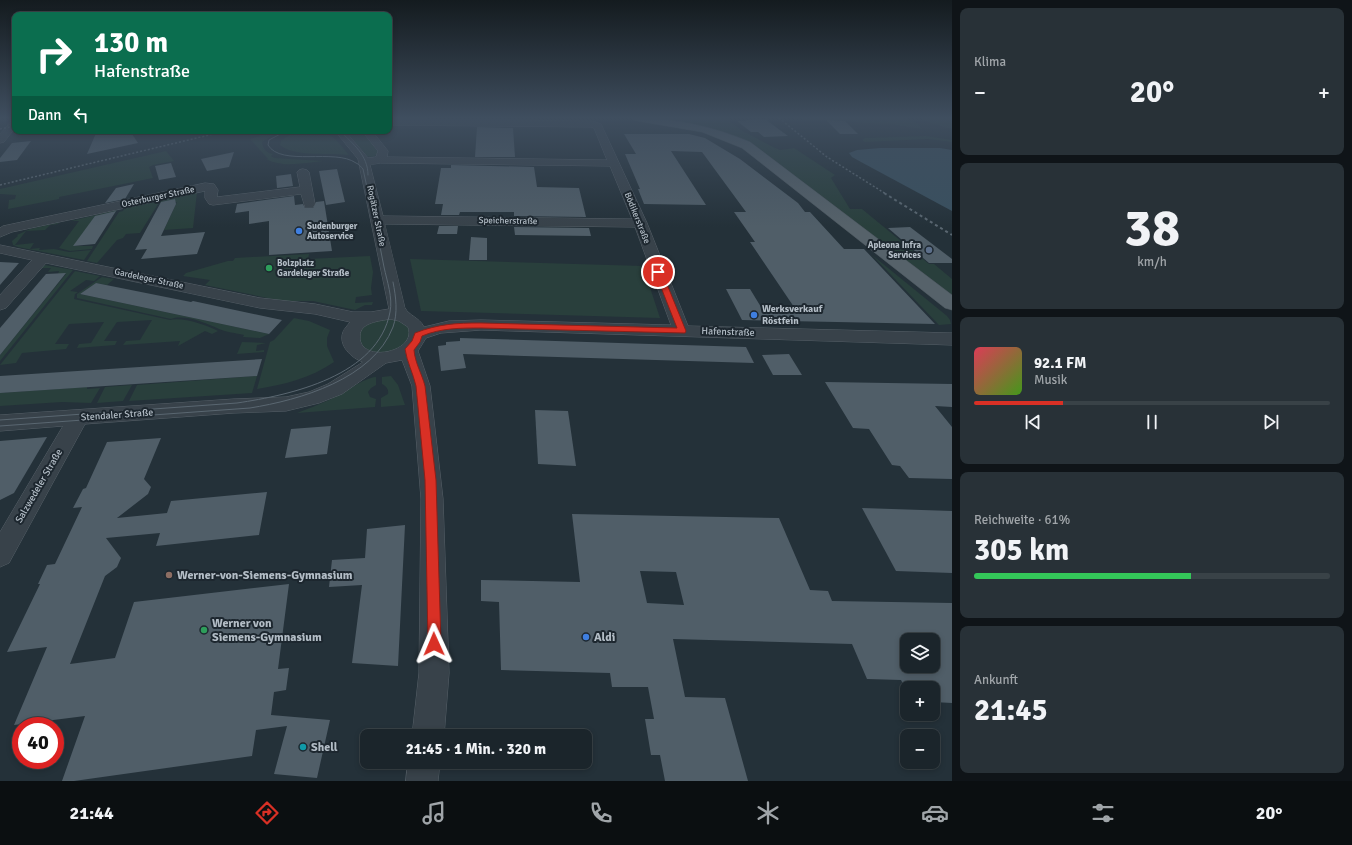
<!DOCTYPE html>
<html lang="de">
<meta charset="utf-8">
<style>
body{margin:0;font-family:Signika,sans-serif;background:#283137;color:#f1f3f6;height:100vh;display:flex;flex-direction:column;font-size:15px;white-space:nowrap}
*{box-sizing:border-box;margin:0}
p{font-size:13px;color:#a0a5a9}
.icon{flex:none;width:22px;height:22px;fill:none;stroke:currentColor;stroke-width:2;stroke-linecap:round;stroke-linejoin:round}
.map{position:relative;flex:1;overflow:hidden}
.drawer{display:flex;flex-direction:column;gap:8px;padding:8px;background:#0f1418;width:400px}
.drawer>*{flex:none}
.guide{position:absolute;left:12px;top:12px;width:380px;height:122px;border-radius:8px;box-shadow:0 2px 6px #0003,0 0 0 1px #394247;background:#0b6e4f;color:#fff;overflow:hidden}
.controls{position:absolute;left:900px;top:633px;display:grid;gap:8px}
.controls a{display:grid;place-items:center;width:40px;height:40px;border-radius:8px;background:#1b252b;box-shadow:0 2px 6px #0003,0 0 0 1px #394247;font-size:20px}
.speed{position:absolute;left:12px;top:717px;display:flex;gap:8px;font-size:20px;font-weight:700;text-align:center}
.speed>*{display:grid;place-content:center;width:52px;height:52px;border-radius:50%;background:#1b252b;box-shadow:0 2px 6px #0003,0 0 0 1px #394247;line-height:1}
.speed .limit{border:6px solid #d22;background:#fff;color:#111}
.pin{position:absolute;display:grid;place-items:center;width:34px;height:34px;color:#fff;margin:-17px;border:2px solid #fff;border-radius:50%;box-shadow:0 1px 4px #0007}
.me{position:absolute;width:44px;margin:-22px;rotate:359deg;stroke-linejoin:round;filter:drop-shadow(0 0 3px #0008)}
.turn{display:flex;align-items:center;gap:14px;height:84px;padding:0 16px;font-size:18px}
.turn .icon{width:52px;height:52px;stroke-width:2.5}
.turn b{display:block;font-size:28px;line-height:34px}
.then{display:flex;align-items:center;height:38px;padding:0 16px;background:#0003;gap:8px;font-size:15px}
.big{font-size:30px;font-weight:800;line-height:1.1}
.drawer .widget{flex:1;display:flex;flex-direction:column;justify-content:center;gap:6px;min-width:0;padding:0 14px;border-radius:8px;background:#283137}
.drawer .dial{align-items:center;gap:0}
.dial b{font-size:52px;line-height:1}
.song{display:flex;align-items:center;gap:12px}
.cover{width:48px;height:48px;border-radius:6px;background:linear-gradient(135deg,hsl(350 70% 55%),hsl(100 70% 35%))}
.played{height:4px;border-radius:2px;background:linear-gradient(90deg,#d93025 25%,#394247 25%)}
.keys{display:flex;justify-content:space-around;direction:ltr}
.heat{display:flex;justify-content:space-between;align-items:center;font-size:22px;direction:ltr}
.charge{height:6px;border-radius:3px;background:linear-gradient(90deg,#34c759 61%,#394247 0)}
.trip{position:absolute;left:360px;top:729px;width:232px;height:40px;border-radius:8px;background:#1b252b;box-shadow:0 2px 6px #0003,0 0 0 1px #394247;font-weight:800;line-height:40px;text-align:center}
.dock{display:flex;height:64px;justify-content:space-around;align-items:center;background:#0b0f11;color:#a0a5a9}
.dock .icon{width:28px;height:28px}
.dock .selected{color:#d93025}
.dock b{font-size:18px;color:#f1f3f6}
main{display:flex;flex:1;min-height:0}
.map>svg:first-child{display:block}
.green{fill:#293f3c}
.water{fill:#39505f}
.building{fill:#505e68;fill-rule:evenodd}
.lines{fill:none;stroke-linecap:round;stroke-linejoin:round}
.minor-tunnel{stroke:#39464e;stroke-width:10;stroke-dasharray:10 5.5;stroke-linecap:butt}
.minor-casing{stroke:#566068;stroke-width:1}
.major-casing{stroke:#444e56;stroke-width:1}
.minor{fill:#38424a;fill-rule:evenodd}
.major{fill:#56626a;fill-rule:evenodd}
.tram{stroke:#5a6771;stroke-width:1}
.rail-far1{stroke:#5a6771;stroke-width:1.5;stroke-dasharray:2 2;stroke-linecap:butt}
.rail{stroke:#5a6771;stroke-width:2;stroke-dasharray:3 3;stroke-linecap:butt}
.route{fill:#d93025;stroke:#8d1f18}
.shop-dot{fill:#3f7fe0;stroke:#1d272f;stroke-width:1.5}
.service-dot{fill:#5c6f8a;stroke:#1d272f;stroke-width:1.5}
.leisure-dot{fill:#2e9e5b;stroke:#1d272f;stroke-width:1.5}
.education-dot{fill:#8d6e63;stroke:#1d272f;stroke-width:1.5}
.culture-dot{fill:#0f9aa8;stroke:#1d272f;stroke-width:1.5}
.labels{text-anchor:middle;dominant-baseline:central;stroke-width:4;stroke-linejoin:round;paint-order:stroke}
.far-street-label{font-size:9px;fill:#b3bdc6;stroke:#1d272f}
.far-poi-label{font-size:9px;font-weight:bold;fill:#b3bdc6;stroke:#1d272f;text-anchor:start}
.poi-label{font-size:10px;font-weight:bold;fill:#b3bdc6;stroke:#1d272f;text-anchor:start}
.street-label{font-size:10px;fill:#b3bdc6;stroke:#1d272f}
.near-poi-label{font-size:12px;font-weight:bold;fill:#b3bdc6;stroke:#1d272f;text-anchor:start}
</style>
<main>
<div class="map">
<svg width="952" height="781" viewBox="0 0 952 781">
<rect width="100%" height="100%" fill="#243139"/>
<g class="green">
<polygon points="648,118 726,118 741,130 773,147 780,150 794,148 835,175 831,178 850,209 862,209 929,264 934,264 952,279 952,296 777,163 691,125"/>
<polygon points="782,118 905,118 917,123 922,129 890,124"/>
<polygon points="919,118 952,118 952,128 946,128"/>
<path d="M250 131H280L262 142C263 149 266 153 273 154L271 156 274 158 323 161C305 163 282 168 266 159H268L250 139 260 136Z"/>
<polygon points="345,131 363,131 379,153 373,157 367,156"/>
<path d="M305 132C331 130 333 136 349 155 331 153 293 157 280 145L281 141 289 135Z"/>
<polygon points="926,136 952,140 952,142 928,139 865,142 862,140 865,138"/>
<polygon points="166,151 174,161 153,165 149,167 153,178 59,197 59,199 8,209 9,200 15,199 16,195 0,194 0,189"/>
<polygon points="197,192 193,228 164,230 177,202 160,203 162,200"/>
<polygon points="160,201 140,233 126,234 123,238 117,240 97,263 87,261 119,212 123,211 125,208"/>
<polygon points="117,210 114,214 104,215 74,246 93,246 92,249 70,251 59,248 79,221 71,221"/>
<polygon points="57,223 59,224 50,225 45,230 26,231 15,245 34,243 30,249 40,248 39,250 54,249 69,252 91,250 84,260 18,247 13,245 12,241 18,236 17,235 30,229"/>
<polygon points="309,254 308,259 370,256 373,272 371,288 372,295 356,297 355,303 373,302 372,305 365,305 355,310 313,301 282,301 205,285 210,280 183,276 186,273 228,261 233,261 235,258"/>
<polygon points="872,255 947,316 950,320 951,324 939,325"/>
<polygon points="410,259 643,266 660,318 421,311"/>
<polygon points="45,265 73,270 0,361 0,355 66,274 58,274 59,271 48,272 51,268 40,268"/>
<path d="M75 271 100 276 94 281 86 280 70 291 78 292 75 294 74 299 170 320C182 317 207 325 218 331L212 334 205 331 178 346 180 341 123 345 126 341 140 340 152 320 117 322 104 341H117L115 345 77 348 79 344 91 343 104 322 69 324 55 344H69L66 349 22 353 16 363 0 365Z"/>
<path d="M102 277 114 279 107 285 96 283 80 294 269 334 260 338 243 337 244 335C236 333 226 332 219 329 206 323 185 314 171 319L77 298V294Z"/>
<path d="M294 318 309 321 330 330 327 338V346L334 362C311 378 283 385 257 389L270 342 274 340Z"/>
<path d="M386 319C398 320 406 322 412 333L403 348 383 354 362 349 358 334C364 323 375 322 386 319Z"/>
<polygon points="242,342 266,343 257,345 256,351 264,350 264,352 237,354"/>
<polygon points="257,376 252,393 129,401 137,385"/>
<path d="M391 376 398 385 405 405 381 407V398L388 394C389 389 386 386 382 384V377Z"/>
<path d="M376 377V385L371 388 368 392 370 397 376 399 375 407 297 413C307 409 318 405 329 400 343 394 363 378 376 377Z"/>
<polygon points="132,385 123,401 97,403 105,387"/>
<polygon points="87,387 87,389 100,388 91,403 62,402 0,406 0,393"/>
</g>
<polygon class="water" points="880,148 940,148 952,150 952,211 861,162 852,157 849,153 857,150"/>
<g class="building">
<polygon points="765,119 788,136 764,137 758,132 751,132 737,121"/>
<polygon points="826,120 845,121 858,134 840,134"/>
<polygon points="477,127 513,128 515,157 475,157"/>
<polygon points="97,131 130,131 138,143 87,154"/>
<polygon points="624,134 689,134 705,138 740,159 798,203 805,212 810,212 844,249 864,249 935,324 742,320 726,289 750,289 761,307 794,307 750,242 755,242 734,212 746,212 702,152 671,151 706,205 644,204 638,189 640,189 625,154 636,154"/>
<polygon points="31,141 17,160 0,162 0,158 12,143"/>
<polygon points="234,152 229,167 207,171 201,159"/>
<polygon points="171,163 176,177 159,180 155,166"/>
<polygon points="451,165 534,167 537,187 579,188 586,217 514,216 514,212 460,212 459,215 441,215 443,204 435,204 441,168 451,168"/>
<polygon points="337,169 345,202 326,205 319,171"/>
<polygon points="291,174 293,186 239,193 277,188 276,176"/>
<polygon points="134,184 125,199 105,203 116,188"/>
<polygon points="294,196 295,205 303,204 305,208 313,208 316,202 324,201 332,251 269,255 269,221 249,224 249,211 235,213 237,204"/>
<polygon points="175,199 176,204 161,236 205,232 197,254 141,259 147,249 135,250 161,202"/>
<polygon points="116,211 95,244 73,246 95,216"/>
<polygon points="439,226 458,226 457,234 437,234"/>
<polygon points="514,227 589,228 591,236 515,235"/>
<polygon points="910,227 952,259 952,263 929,263 888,228"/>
<polygon points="471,237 487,238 487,260 469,260"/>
<polygon points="0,262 19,263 0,285"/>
<polygon points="66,273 54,288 0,355 0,328 46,274"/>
<polygon points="96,283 191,302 193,301 282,320 269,334 80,294"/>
<polygon points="460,338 746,347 754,363 463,354 466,368 441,371 438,346 446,345 446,342 460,341"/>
<polygon points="789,354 802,375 773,375 762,355"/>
<polygon points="262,359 257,376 0,393 0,376"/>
<polygon points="825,382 952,384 952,407 935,406 952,427 952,479 909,478 900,466 892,465 869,429 853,428"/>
<polygon points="535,410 568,411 576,466 538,464"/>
<polygon points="331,426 327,454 285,458 291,429"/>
<polygon points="47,437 14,493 0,500 0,441"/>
<polygon points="161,438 144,479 151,487 148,494 117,518 167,513 171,501 267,492 259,535 156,546 160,533 106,538 121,558 117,567 105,576 70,664 115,658 134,602 289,584 278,669 289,668 286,690 274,692 271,715 330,720 317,778 274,774 287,726 256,730 252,756 74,781 62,781 85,716 14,725 47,647 7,652 40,584 38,584 47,565 55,564 82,507 73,508 83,489 86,488 107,442"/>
<polygon points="862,508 952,511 952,573 896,571"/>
<path d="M572 514 779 518 810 590 828 591 832 601 952 603V703L933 702V688H905L901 680 867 679 852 644 673 639 685 697 725 698 748 781H665L660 755H651L645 719H654L648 687H612L610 673 501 670 499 602 481 601V580L580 582ZM640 571 676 572 684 605 647 603ZM907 640H933V666H907Z"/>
<polygon points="405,525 398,666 352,663 362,585 329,587 332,560 365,558 367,529"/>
</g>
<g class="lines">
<polyline class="minor-tunnel" points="10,128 15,123"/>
<g class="minor-casing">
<g id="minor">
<path d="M389 119 592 121 601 124 647 223 688 326 952 333V345L481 330 441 333 426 338 418 351 430 386 443 499 449 673 444 736H412L419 673 421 499 412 386 402 360 386 363 342 394 319 403 286 411 234 413 85 424 9 563 0 567V532L63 426 0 431V415L234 399 286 397 309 392 328 384 363 362C351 358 338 345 343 332 344 329 348 325 350 322L315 314 260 308 46 263 6 308 0 310V295L32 260 0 253V245L260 298 315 304 353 312H371L389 309 358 159 335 131H345L368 158 376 157 378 151 362 131H372L388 151 387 157 607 160 594 128 591 127 389 125ZM381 163 610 166 632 219 383 216 370 165ZM385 224 635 227 671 325 481 320 449 321 424 327C419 317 409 316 405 308ZM390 319 399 321 408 327C418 353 358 364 360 336 360 322 380 321 390 319Z"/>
<polygon points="10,125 15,128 4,142 0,143 0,134 7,126"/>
<polygon points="303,169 307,170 309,172 315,204 313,207 305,207 301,194 213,205 209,204 205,198 205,191 12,232 0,237 0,228 3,226 205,183 214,184 218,190 217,197 300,187 297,172 299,170"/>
<polygon points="408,762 440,762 438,781 406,781"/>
</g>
</g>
<g class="major-casing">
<path id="major" d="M633 118C674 118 712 126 750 142L952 295V310L945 308 742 148 702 132 638 121 634 120Z"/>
</g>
<use href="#minor" class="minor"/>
<use href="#major" class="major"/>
<g class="tram">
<path d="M340 131C353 144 368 155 368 175"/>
<path d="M0 420 237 403C291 395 378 376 390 312 393 298 387 281 384 267 378 234 370 202 363 169 361 167 359 164 356 163 335 148 281 167 268 145L269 140 286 131"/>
<path d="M0 426 250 408C300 400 373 379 393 327 398 313 396 297 393 282"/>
</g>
<g class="rail-far1">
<polyline points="779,118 827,157 886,194"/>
<polyline points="0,129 15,126"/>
<polyline points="0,185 226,131"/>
</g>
<polyline class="rail" points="884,193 952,235"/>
</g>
<linearGradient id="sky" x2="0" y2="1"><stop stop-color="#141b1f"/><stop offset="0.52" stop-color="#3f4e5f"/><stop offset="1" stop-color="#3f4e5f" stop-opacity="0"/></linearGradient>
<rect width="952" height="227" fill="url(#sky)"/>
<path class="route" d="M658 269 662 272 686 331 685 333 481 328C460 328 441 328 422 336L420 342 414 350C415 363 422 374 425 386L436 480 441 644 439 649 434 651 430 649 428 644 425 480 416 386C413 373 407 362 405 349L412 341 415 333C438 324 456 323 481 323L677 328 655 272Z"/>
<g class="shop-dot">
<circle cx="299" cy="231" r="4"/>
<circle cx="754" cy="315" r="4"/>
<circle cx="586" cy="637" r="4"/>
</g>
<circle class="service-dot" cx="929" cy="250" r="4"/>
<g class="leisure-dot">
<circle cx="269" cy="268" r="4"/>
<circle cx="204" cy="630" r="4"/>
</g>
<circle class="education-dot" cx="169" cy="575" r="4"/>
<circle class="culture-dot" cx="303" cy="747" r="4"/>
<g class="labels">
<g class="far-street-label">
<text transform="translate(158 197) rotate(-12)">Osterburger Straße</text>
<text transform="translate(376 216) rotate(78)">Rogätzer Straße</text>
<text transform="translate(637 218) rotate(68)">Bödikerstraße</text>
<text transform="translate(508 221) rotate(1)">Speicherstraße</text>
<text transform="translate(149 279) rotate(12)">Gardeleger Straße</text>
</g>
<g class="far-poi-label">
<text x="307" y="226">Sudenburger<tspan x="307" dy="10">Autoservice</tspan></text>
<text x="921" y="245" text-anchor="end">Apleona Infra<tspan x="921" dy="10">Services</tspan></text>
<text x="277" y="263">Bolzplatz<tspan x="277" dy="10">Gardeleger Straße</tspan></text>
</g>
<g class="poi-label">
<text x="762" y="309">Werksverkauf<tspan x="762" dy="12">Röstfein</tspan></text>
</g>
<g class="street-label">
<text transform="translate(728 332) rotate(2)">Hafenstraße</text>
<text transform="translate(117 415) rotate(-4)">Stendaler Straße</text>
<text transform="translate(39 486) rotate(-60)">Salzwedeler Straße</text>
</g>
<g class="near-poi-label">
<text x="177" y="575">Werner-von-Siemens-Gymnasium</text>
<text x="212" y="623">Werner von<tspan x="212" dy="14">Siemens-Gymnasium</tspan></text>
<text x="594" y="637">Aldi</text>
<text x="311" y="747">Shell</text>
</g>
</g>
</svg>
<div class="controls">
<a><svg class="icon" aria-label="layers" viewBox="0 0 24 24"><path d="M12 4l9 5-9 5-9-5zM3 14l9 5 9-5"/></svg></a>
<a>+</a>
<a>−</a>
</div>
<div class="speed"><div class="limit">40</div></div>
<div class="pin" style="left:658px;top:272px;background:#d93025"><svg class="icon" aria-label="arrive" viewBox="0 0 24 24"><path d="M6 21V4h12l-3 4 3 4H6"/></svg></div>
<svg class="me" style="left:434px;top:644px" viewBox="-20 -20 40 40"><path d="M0-17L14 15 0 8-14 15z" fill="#d93025" stroke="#fff" stroke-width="4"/></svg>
<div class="trip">21:45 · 1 Min. · 320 m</div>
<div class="guide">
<div class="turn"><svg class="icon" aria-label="right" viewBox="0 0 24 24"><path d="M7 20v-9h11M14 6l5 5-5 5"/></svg><div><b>130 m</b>Hafenstraße</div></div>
<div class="then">Dann<svg class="icon" aria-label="left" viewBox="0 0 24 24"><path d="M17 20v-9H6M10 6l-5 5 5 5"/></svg></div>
</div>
</div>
<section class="drawer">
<div class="widget"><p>Klima</p>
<div class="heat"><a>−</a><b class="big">20°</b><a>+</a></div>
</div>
<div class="widget dial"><b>38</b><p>km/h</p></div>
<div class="widget">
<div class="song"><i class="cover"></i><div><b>92.1 FM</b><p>Musik</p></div></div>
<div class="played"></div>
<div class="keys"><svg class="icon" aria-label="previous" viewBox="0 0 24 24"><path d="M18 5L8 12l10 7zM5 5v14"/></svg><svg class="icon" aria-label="pause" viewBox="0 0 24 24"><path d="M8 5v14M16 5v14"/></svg><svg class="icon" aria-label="next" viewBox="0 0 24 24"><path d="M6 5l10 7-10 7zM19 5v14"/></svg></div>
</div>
<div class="widget"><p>Reichweite · 61%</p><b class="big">305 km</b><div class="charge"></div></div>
<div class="widget"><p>Ankunft</p><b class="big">21:45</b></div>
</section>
</main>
<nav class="dock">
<b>21:44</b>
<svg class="icon selected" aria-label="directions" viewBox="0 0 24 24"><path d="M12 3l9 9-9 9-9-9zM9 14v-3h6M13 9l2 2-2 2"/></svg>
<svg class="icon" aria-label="music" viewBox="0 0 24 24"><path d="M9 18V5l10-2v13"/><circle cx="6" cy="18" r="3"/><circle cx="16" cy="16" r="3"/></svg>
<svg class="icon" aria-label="phone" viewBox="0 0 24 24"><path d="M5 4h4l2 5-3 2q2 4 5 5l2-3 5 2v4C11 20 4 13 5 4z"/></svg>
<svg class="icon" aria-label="climate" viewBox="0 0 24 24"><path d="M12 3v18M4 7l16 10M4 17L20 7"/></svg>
<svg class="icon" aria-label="car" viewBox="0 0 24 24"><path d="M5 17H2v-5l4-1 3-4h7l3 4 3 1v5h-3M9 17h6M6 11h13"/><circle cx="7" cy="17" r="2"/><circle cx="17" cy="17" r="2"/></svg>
<svg class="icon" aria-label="filters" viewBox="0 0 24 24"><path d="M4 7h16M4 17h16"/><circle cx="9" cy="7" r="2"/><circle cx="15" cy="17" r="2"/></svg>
<b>20°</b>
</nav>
